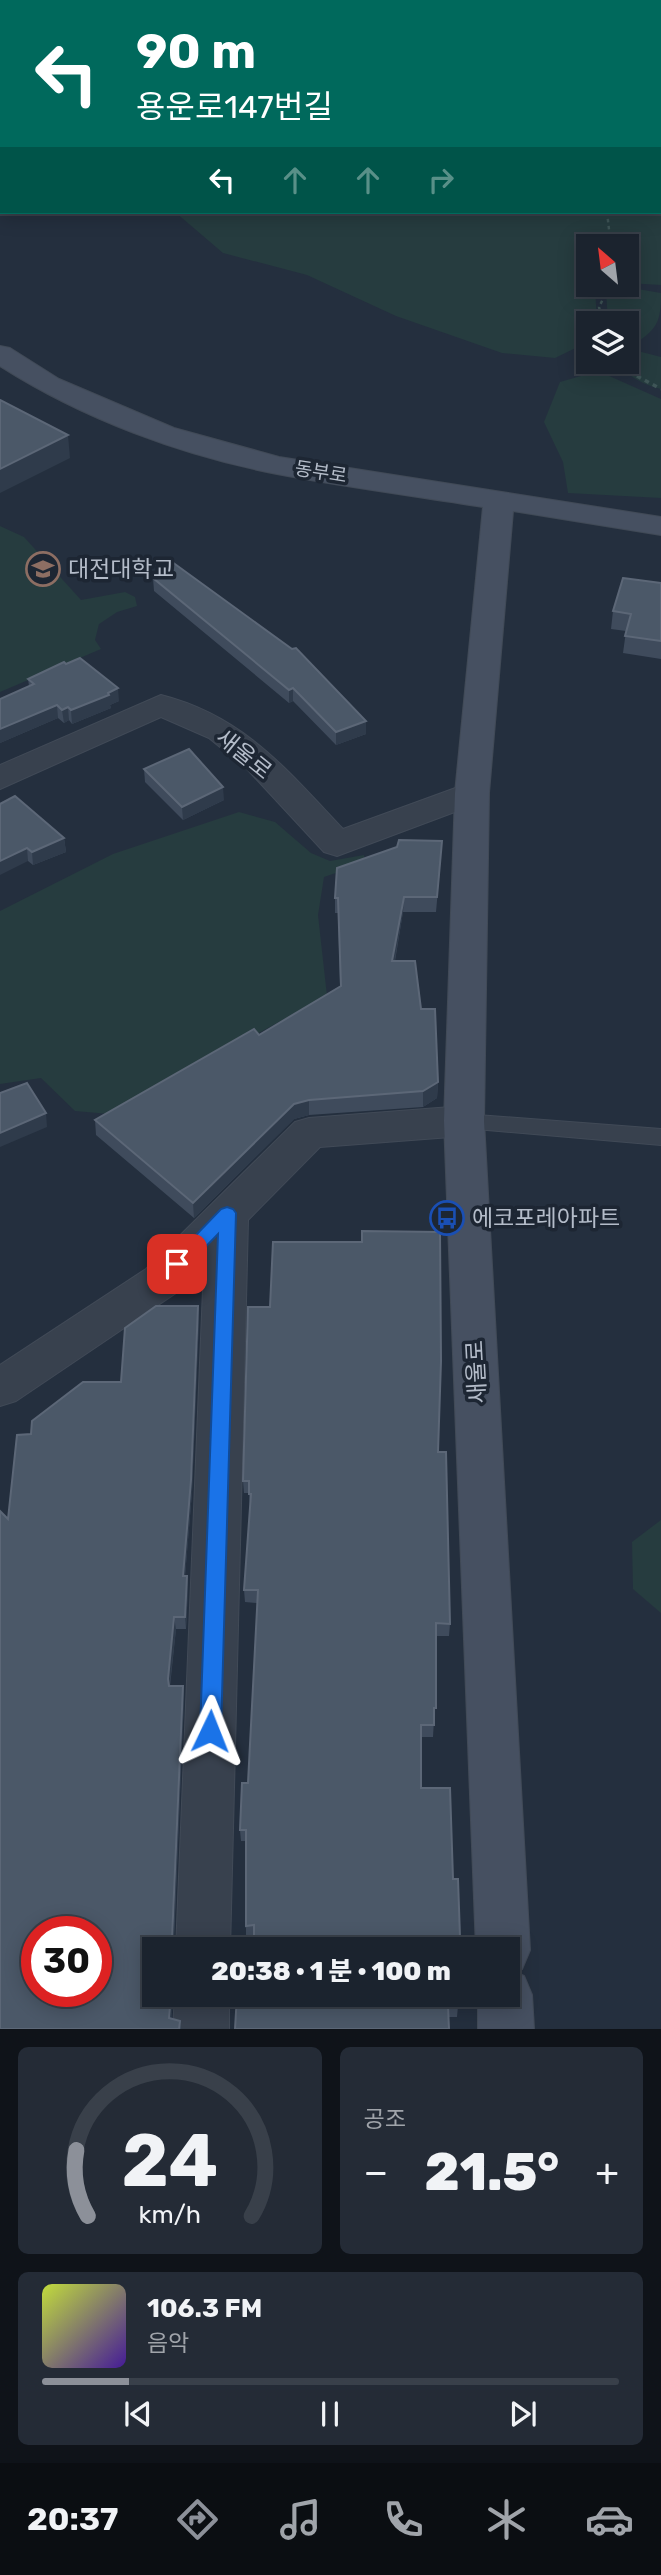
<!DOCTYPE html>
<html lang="ko">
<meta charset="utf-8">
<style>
body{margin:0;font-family:Rubik,"Noto Sans KR",sans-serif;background:#242b36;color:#f1f3f6;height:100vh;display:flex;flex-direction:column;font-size:26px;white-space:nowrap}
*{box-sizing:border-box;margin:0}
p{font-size:23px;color:#a0a4aa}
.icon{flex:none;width:38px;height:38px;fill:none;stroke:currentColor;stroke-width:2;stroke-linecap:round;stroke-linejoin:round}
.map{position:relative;height:2029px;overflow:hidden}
.details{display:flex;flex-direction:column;gap:18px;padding:18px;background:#0f1319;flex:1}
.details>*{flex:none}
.hud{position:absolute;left:0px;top:0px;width:662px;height:214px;box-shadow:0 4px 18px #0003,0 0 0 2px #39404a;background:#00695c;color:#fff;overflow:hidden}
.needle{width:46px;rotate:332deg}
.buttons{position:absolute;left:576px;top:234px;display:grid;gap:14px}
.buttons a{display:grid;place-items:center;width:63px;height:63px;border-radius:0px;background:#1b232e;box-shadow:0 4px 18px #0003,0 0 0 2px #39404a;font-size:35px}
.speed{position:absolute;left:21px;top:1916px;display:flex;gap:14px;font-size:35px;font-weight:700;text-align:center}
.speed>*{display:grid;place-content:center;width:91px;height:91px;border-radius:50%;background:#1b232e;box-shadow:0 4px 18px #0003,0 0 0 2px #39404a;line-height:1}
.speed .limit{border:10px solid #d22;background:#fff;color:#111}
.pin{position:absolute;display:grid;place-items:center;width:60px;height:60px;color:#fff;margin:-30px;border-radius:14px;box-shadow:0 4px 10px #0006}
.me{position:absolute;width:77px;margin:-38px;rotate:2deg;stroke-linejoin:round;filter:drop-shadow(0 0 5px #0008)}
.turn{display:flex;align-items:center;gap:24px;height:147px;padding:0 21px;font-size:32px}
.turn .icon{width:91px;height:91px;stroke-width:2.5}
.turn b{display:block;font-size:49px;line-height:60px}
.lanes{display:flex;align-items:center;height:66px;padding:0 21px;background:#0003;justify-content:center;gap:35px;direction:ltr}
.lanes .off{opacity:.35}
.big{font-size:52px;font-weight:800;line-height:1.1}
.details .card{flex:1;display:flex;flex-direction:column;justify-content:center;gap:10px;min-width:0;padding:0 24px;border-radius:10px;background:#242b36}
.details .dial{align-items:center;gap:0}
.dial svg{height:182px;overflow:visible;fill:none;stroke:#39404a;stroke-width:7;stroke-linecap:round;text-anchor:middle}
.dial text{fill:#f1f3f6;stroke:none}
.song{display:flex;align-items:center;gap:21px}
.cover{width:84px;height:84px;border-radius:10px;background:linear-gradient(135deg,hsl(70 70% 55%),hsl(260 70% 35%))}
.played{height:7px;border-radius:4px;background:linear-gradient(90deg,#8c9099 15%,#39404a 15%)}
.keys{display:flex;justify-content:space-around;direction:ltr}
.heat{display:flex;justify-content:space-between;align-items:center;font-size:38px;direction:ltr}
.details .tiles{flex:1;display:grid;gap:18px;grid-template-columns:1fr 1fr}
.card:last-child{grid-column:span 2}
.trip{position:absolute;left:142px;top:1937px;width:378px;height:70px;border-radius:0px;background:#1b232e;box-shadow:0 4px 18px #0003,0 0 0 2px #39404a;font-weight:800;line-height:70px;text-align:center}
.dock{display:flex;height:112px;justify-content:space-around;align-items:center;background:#0b0e12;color:#a0a4aa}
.dock .icon{width:49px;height:49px}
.dock .active{color:#8c9099}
.dock b{font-size:32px;color:#f1f3f6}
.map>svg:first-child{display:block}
.green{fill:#263c3f}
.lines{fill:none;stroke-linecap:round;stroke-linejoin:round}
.lane-casing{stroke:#414a57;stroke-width:2}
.street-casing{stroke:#414a57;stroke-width:2}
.secondary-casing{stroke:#414a57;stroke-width:2}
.path-far1{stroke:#3f5557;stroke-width:2.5;stroke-dasharray:3.5 3.5;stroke-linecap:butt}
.path{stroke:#3f5557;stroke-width:3.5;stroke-dasharray:4.5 4.5;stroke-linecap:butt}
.lane{fill:#38414e;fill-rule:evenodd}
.street{fill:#38414e;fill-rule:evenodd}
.secondary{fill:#465061;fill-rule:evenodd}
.wall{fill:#3f4b5c}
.shaded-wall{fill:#2f3b4b}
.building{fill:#4b5868;stroke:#5c6777;stroke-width:2;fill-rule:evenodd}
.route{fill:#1a73e8;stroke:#114b97;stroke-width:2}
.labels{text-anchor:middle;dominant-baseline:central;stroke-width:7;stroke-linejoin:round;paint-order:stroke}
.far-street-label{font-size:19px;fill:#b4bcc9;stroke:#1d2633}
.poi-label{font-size:23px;fill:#b4bcc9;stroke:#1d2633;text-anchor:start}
.street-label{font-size:23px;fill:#b4bcc9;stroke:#1d2633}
</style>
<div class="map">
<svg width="661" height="2029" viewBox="0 0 661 2029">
<rect width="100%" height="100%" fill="#242f3e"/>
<g class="green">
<polygon points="167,0 661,0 661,285 627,283 626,247 588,247 588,285 595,285 597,324 588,324 588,342 555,358 502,353 396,316 307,275 223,253 175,212 660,212 660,2"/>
<path d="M626 287 661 293C661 321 658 328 635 344L627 341 626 324H608L606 289Z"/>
<path d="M634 350 661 357V389C643 385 628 376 616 362H626L627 354Z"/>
<polygon points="598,371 661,399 661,498 568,493 563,462 544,422 560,382"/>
<polygon points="0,526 24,537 81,600 125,592 135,597 137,606 117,612 99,624 95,640 101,649 0,692"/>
<polygon points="239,812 275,822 311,853 330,861 364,855 365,863 324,877 318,915 327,996 109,1114 75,1111 41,1078 0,1084 0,911 113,854"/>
<polygon points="661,1520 661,1613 633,1589 632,1542"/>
</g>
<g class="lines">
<g class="lane-casing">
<polygon id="lane" points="464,1114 661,1129 661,1145 464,1128 457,1126 454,1121 457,1116"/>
</g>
<g class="street-casing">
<g id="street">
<path d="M161 695C244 716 287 770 343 829L472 782 484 785 489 793 484 801 337 856 324 852 247 769 209 738 161 717 0 789V765Z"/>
<polygon points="464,1106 478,1110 484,1121 478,1132 464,1136 320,1147 248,1220 230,1950 176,1950 204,1265 176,1293 16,1401 0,1406 0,1365 146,1269 295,1122 309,1118"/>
<polygon points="175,1995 229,1995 229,2029 173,2029"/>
</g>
</g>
<g class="secondary-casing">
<path id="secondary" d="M0 346 10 348 59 379 174 428 279 457 661 517V535L513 511 489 793 484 1121 530 1950 522 1969 515 1972 524 1976 532 1995 534 2029H478V1995H508V1950H476L444 1121 455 793 483 507C415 496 345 487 277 474 181 455 83 419 0 366Z"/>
</g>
<g class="path-far1">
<polyline points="604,2 607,0"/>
<polyline points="607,212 611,247"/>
<polyline points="603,324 599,307 610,285"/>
</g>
<g class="path">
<polyline points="626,350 626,357"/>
<polyline points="626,362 635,375 661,389"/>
</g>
<use href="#lane" class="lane"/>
<use href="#street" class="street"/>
<use href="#secondary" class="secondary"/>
</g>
<g class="wall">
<polygon points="153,578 366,734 336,745 293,701 289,703 154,591"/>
<polygon points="661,583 661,659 623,653 626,631 611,629 613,611"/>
<polygon points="66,664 119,701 110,705 111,708 72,724 69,720 64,723 58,718 0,743 0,699 29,686 28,679"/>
<polygon points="144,769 224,800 183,820 145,782"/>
<polygon points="0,804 64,838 66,852 33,865 28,861"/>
<polygon points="441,856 436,912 403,912 395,961 421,1009 438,1082 437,1098 423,1107 309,1115 294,1119 194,1218 96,1135 95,1120 259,1035 340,986 338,913 335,913 335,898"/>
<polygon points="199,1319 192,1492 185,1576 187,1576 188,1588 186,1629 176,1629 170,1686 183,1686 184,1699 174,1940 177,1942 178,1950 154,1950 154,1995 174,1995 171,2019 180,2021 181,2029 0,2029 8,1519 31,1434 121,1382"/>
<polygon points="438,1452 450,1624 449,1636 436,1636 435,1720 434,1720 433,1737 421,1737 421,1788 453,1879 460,1937 459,1948 246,1937 246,1841 241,1841 240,1830 248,1783 257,1603 245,1602 244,1590 250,1507 249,1493 244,1493 243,1481"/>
<polygon points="237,1995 458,2006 457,2017 449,2017"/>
</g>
<g class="shaded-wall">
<polygon points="68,435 70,458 0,493 0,469"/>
<polygon points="118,688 119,701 110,705 111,708 72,724 71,710"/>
<polygon points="293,688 293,701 289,703 289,690"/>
<polygon points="57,705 58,718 0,743 0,729"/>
<polygon points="68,707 69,720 64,723 62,710"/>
<polygon points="366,721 366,734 336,745 336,732"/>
<polygon points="223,787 224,800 183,820 182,807"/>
<polygon points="64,838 66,852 33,865 32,852"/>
<polygon points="27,848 28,861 0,875 0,861"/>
<polygon points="404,897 403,912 392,976 392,961"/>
<polygon points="438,1082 437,1098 423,1107 423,1091"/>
<polygon points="309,1100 309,1115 294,1119 194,1218 193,1203 294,1104"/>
<polygon points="46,1113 47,1127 0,1147 0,1133"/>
<polygon points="198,1306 199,1319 192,1492 184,1588 183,1576"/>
<polygon points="187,1576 188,1588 186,1629 185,1617"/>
<polygon points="174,1617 176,1629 169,1691 168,1679"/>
<polygon points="183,1686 184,1699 173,1950 172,1939"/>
<polygon points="171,1995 174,1995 170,2029 169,2018"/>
</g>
<g class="building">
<polygon points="0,114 2,116 2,144 0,144"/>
<polygon points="0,400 68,435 0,469"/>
<polygon points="168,559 292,649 296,648 366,721 336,732 293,688 289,690 153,578"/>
<polygon points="623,578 661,583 661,641 625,636 631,614 613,611"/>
<polygon points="80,658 118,688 108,693 109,695 71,710 68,707 62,710 57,705 0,729 0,699 34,684 28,679 64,662 66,664"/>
<polygon points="189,749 223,787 182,807 144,769"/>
<polygon points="15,796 64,838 32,852 27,848 0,861 0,804"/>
<polygon points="399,840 442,841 437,897 404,897 392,961 415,961 421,1009 435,1009 438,1082 423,1091 309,1100 294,1104 193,1203 95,1120 254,1029 259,1035 341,986 338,898 335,898 337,868 397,847"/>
<polygon points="27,1083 46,1113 0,1133 0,1093"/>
<polygon points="362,1231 440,1232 441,1361 438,1452 446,1452 450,1624 436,1623 436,1708 434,1708 434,1725 421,1725 421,1788 450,1788 453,1879 458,1879 460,1937 456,1937 456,1950 254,1950 254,1925 246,1926 246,1830 240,1830 242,1783 248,1783 258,1590 244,1590 251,1494 249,1494 249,1481 243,1481 248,1307 270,1307 273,1242 362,1242"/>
<path d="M156 1306H198L191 1480 183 1576H187L185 1617H174L168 1679 169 1686H183L172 1939 177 1942 176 1950H154V1995H171L169 2018 180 2021 179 2029H0V1511L8 1519 17 1435 31 1434 32 1421 83 1382H121L125 1328ZM37 1932H96V1992H37Z"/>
<polygon points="237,1995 458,1995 458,2006 448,2006 449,2029 235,2029"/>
</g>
<polygon class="route" points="227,1207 233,1209 236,1213 221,1731 218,1738 210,1741 203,1738 200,1731 218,1234 184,1269 171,1269 168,1264 221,1209"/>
<defs>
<g id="university-ring" transform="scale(1.75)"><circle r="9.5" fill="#1d2633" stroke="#8d6e63" stroke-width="1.5"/><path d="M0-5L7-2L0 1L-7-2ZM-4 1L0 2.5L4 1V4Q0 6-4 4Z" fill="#8d6e63"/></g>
<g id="bus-ring" transform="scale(1.75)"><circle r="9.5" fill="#1d2633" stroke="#1a4fb4" stroke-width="1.5"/><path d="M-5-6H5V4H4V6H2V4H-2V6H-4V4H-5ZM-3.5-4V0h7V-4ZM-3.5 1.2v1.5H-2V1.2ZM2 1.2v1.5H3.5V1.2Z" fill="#1a4fb4"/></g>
</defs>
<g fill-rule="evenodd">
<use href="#university-ring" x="43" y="569"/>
<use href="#bus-ring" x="447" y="1218"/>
</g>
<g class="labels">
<g class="far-street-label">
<text transform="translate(321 472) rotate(9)">동부로</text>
</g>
<g class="poi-label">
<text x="68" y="569">대전대학교</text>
<text x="472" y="1218">에코포레아파트</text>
</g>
<g class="street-label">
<text transform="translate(244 754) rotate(39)">새울로</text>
<text transform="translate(476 1372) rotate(-93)">새울로</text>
</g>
</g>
</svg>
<div class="buttons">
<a><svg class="needle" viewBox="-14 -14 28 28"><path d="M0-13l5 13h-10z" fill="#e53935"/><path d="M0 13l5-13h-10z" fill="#a0a4aa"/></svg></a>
<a><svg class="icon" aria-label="layers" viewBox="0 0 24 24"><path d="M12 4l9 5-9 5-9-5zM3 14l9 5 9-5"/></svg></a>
</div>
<div class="speed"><div class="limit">30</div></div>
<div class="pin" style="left:177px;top:1264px;background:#d93025"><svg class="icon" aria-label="arrive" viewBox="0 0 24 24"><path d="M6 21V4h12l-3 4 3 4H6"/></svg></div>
<svg class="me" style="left:210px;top:1731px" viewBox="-20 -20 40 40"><path d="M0-17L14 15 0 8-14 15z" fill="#1a73e8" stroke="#fff" stroke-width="4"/></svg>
<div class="trip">20:38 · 1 분 · 100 m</div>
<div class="hud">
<div class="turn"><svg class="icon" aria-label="left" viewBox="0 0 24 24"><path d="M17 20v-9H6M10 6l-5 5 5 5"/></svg><div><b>90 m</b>용운로147번길</div></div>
<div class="lanes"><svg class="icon" aria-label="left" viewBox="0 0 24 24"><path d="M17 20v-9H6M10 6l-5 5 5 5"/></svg><svg class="icon off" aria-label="ahead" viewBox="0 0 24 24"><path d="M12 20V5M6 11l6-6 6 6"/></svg><svg class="icon off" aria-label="ahead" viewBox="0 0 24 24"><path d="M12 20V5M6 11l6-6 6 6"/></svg><svg class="icon off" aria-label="right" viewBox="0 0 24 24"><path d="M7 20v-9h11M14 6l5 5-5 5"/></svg></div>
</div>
</div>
<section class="details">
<div class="tiles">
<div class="card dial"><svg viewBox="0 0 100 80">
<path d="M14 69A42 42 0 1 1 86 69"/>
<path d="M14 69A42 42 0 0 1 9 40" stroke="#8c9099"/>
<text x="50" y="56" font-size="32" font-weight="700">24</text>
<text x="50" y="72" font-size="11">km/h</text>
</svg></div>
<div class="card"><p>공조</p>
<div class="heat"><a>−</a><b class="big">21.5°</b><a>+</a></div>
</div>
<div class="card">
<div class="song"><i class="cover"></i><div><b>106.3 FM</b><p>음악</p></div></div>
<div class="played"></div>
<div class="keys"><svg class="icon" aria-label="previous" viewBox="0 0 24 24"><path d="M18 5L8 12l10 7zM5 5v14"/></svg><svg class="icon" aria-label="pause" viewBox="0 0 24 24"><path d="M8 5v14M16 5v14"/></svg><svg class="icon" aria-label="next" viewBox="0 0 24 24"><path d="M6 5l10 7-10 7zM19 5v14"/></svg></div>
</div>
</div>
</section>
<nav class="dock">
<b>20:37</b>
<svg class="icon active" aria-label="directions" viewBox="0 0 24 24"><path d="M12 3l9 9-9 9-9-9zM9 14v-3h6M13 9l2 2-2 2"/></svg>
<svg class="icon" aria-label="music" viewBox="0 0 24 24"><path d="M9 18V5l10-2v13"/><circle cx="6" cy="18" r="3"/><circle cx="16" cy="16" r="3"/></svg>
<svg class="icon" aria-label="phone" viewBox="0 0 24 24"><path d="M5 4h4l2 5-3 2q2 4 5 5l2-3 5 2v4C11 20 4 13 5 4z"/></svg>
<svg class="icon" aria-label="climate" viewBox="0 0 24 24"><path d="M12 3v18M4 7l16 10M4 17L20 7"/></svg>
<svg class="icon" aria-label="car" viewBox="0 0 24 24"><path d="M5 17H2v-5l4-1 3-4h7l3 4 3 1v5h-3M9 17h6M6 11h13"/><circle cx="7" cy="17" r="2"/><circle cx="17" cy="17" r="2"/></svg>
</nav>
